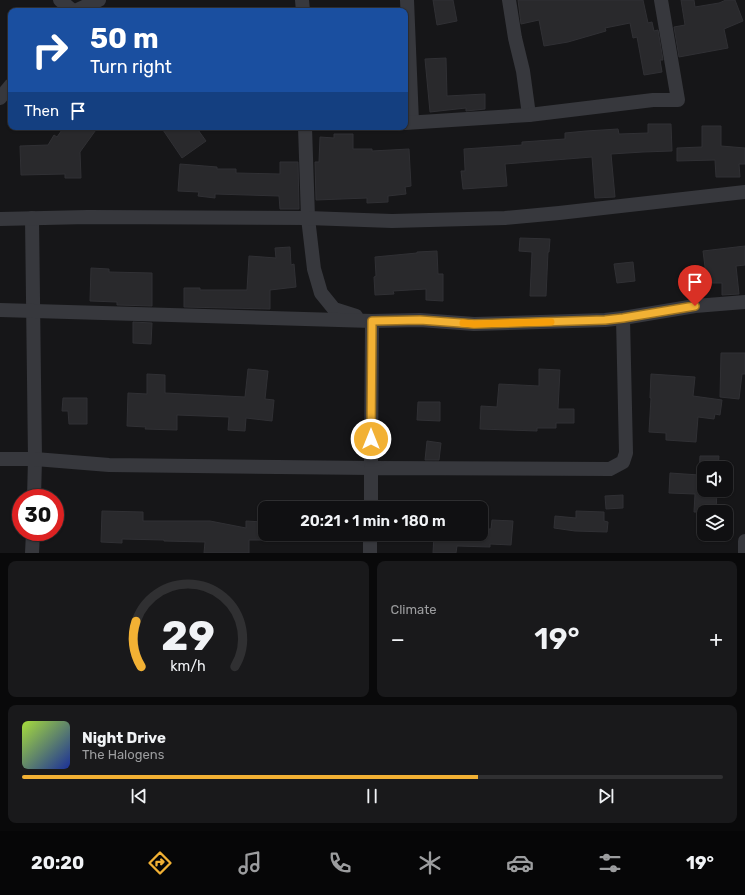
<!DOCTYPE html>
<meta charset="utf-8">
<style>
body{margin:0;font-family:Rubik,sans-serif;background:#19191b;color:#f1f3f6;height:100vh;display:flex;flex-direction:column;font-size:15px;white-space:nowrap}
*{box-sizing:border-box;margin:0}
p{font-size:13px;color:#9c9d9f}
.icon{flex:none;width:22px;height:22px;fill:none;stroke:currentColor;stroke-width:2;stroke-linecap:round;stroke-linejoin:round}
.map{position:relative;height:553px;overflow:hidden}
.drawer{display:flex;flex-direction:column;gap:8px;padding:8px;background:#09090a;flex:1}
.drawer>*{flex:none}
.hud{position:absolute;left:8px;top:8px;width:400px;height:122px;border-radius:8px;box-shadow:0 1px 3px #0004,0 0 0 1px #303032;background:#1a4fa0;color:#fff;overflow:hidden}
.tools{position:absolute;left:697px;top:461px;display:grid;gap:8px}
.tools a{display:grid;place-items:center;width:36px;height:36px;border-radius:8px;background:#101012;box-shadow:0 1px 3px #0004,0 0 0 1px #303032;font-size:20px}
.speed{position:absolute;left:12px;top:489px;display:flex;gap:8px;font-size:20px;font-weight:700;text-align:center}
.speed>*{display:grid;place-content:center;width:52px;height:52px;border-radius:50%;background:#101012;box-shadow:0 1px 3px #0004,0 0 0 1px #303032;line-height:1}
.speed .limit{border:6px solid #d22;background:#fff;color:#111}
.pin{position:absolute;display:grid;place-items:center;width:34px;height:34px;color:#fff;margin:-41px -17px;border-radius:50% 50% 50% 0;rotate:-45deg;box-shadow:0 0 4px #0007}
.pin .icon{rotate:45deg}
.me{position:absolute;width:44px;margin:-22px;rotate:0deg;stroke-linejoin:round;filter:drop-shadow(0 0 3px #0008)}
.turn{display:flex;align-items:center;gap:14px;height:84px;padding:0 16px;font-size:18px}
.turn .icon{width:52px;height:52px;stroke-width:2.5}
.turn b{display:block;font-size:28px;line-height:34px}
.then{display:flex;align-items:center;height:38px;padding:0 16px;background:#0003;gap:8px;font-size:15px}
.big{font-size:30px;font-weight:600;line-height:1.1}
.drawer .tile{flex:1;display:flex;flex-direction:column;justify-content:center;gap:6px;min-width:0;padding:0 14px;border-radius:8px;background:#19191b}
.drawer .dial{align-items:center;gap:0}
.dial svg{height:104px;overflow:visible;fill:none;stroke:#303032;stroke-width:7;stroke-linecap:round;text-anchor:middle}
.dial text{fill:#f1f3f6;stroke:none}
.song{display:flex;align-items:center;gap:12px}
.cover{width:48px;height:48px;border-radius:6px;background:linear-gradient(135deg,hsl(80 70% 55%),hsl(230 70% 35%))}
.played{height:4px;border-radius:2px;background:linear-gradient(90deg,#f2b134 65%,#303032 65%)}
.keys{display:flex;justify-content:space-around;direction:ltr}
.heat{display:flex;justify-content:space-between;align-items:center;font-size:22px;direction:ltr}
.drawer .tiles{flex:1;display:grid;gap:8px;grid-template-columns:1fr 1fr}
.tile:last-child{grid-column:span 2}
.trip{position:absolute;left:258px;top:501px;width:230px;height:40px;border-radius:8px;background:#101012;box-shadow:0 1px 3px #0004,0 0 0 1px #303032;font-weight:600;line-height:40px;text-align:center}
.tab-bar{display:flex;height:64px;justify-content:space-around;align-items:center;background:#060607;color:#9c9d9f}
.tab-bar .icon{width:28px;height:28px}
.tab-bar .current{color:#f2b134}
.tab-bar b{font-size:18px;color:#f1f3f6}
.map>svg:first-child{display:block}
.building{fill:#29292c;stroke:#303034}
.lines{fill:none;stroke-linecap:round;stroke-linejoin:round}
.street{stroke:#37383d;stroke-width:14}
.route-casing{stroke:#9d7322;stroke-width:10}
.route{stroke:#f2b134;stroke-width:7}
.slow{stroke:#f59e0b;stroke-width:7}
</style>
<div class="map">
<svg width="745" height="553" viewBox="0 0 745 553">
<rect width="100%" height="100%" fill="#161618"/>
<g class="building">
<polygon points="433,0 453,0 457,21 437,25"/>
<polygon points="518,0 643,0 648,23 652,22 654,31 658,30 663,60 660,60 662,72 644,75 637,37 633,38 630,23 605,28 606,31 568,42 544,46 539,20 521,24"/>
<polygon points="681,0 694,0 695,7 719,3 726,0 735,0 743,21 724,29 728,48 679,57 674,27 685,25"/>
<polygon points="446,58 447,96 485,94 485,109 466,111 466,108 430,112 425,59"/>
<polygon points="648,124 671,124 672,151 643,152 611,154 615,197 595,198 592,157 505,164 507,186 463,189 461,171 465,171 465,169 464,149 522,145 522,142 565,139 565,133 586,131 618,129 619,134 648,133"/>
<polygon points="702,126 721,126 721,146 745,148 745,164 739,164 740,177 716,177 715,160 677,161 677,148 702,147"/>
<polygon points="64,127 98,127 80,152 81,178 65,178 65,174 21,175 20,146 48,145 54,135 57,137"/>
<polygon points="161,127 196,127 206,141 182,158"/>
<polygon points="334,134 353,134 353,149 372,149 372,151 409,149 411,186 405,187 406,194 388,196 388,202 367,203 367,198 316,200 315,162 319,162 320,137 334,138"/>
<polygon points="280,162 298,162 299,209 280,209 279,196 215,194 215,198 198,196 199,192 178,191 180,164 217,167 217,169 236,169 236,173 280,174"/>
<polygon points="520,238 550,239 549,252 548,252 546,296 530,296 532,252 519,251"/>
<polygon points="745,246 745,265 736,266 739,294 722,295 722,283 707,283 703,251"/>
<polygon points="290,247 291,265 294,264 296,287 270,290 270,309 184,307 184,288 200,288 200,290 247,290 249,256 276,258 275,248"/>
<polygon points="437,251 438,274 443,274 443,301 426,300 426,289 393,291 394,294 375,295 374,277 376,276 375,257 417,253 417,252"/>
<polygon points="633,262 635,281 617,283 614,264"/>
<polygon points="91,268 109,269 109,272 152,273 152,306 117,305 117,302 90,301"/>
<polygon points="702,276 701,292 688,294 686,278"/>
<polygon points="133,322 152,323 151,344 133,343"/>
<polygon points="721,353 745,353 745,374 742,374 739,399 720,397"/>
<polygon points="248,369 268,371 265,399 274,400 272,421 246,418 245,431 228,430 229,417 177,415 177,430 145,429 146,427 127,426 128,393 147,394 147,374 165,375 165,393 245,397"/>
<polygon points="539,369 560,370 558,409 574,409 574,423 556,423 556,428 537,428 537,431 480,429 481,406 497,407 499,384 539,386"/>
<polygon points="651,374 695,377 693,396 722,400 720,415 715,414 714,419 698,417 696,442 666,440 666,433 649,432 651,398 650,398"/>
<polygon points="63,398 87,398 87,424 69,424 68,411 62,411"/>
<polygon points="418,402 440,402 440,421 417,420"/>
<polygon points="427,441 441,443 439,460 425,460"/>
<polygon points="700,456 719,456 718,468 704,468 704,490 717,490 716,512 694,512 695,494 669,493 670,473 699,475"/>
<polygon points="623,495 623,508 606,509 605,496"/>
<polygon points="102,511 143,512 143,521 210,521 246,528 246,521 263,522 263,540 249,540 249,553 204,553 205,542 164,541 164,540 122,539 122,543 101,542"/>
<polygon points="576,511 604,512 604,521 608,522 607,532 575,531 554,528 555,516 576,518"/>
<polygon points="492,520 513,521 511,545 490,544 490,547 457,546 456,553 433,553 434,535 451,536 451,534 481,534 481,529 491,529"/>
</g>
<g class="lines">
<g class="street">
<polyline points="60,0 73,11"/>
<polyline points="302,0 303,11"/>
<polyline points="407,0 412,122"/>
<polyline points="509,0 515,38 523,71 529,115"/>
<polyline points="75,11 99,0"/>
<polyline points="0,98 11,85"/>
<polyline points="405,123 529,115 653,100 678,100 661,0"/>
<polyline points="305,127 308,218 314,269 321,293 334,309 356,316"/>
<polyline points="32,218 35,459 34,498"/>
<polyline points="0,219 88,217 308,218 392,221 505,218 559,213 745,192"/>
<polyline points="0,310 372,321 420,320 474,324 605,320 623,318 695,306 745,302"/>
<polyline points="0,459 35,459 109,465 371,468 372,321"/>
<polyline points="371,508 371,468 610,469 623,462 626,453 623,318"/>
<polyline points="32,553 33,532"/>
<polyline points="370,553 370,534"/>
<polyline points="745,553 745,541"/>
</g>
</g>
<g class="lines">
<g class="route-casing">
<polyline id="route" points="371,439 372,321 420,320 474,324 605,320 623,318 695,306"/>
</g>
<use href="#route" class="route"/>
<polyline class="slow" points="463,323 474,324 551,322"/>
</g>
</svg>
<div class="tools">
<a><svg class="icon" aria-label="sound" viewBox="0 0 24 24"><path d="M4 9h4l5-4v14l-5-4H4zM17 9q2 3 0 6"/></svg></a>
<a><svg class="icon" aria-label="layers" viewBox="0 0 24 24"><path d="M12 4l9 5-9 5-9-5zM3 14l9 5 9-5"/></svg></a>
</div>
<div class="speed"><div class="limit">30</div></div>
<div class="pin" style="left:695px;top:306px;background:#d93025"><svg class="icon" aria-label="arrive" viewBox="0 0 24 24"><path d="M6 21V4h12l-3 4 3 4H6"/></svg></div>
<svg class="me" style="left:371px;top:439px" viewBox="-20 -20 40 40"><circle r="17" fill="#f2b134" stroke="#fff" stroke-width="3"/><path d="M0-11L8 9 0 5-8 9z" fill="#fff"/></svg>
<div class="trip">20:21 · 1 min · 180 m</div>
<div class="hud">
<div class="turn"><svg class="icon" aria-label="right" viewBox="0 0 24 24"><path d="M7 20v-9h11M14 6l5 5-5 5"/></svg><div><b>50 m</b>Turn right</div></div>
<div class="then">Then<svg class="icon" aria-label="arrive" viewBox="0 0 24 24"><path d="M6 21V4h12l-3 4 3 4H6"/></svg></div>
</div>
</div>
<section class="drawer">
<div class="tiles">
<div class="tile dial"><svg viewBox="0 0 100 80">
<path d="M14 69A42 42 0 1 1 86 69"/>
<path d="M14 69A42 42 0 0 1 10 34" stroke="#f2b134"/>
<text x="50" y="56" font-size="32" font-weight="700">29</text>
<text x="50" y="72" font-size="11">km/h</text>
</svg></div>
<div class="tile"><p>Climate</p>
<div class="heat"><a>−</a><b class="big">19°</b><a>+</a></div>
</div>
<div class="tile">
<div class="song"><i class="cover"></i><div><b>Night Drive</b><p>The Halogens</p></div></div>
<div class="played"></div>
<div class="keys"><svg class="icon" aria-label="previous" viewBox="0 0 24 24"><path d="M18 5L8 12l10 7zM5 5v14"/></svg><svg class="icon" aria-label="pause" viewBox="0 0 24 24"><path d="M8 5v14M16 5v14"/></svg><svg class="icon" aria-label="next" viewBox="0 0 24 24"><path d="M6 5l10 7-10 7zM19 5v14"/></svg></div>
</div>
</div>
</section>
<nav class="tab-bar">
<b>20:20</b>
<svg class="icon current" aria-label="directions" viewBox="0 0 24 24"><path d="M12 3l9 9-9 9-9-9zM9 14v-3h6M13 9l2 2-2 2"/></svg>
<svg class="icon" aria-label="music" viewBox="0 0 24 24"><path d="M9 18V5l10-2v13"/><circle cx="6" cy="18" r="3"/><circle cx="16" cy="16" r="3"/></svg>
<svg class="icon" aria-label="phone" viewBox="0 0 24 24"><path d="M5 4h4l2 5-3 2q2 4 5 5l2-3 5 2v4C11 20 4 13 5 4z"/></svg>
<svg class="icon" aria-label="climate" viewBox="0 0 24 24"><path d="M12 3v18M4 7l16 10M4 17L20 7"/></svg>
<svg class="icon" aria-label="car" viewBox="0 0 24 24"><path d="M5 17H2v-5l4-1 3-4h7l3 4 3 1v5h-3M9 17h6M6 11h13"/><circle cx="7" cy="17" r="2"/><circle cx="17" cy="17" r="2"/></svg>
<svg class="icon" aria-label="filters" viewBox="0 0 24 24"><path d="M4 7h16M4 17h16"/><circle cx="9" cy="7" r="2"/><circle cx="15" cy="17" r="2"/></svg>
<b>19°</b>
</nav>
